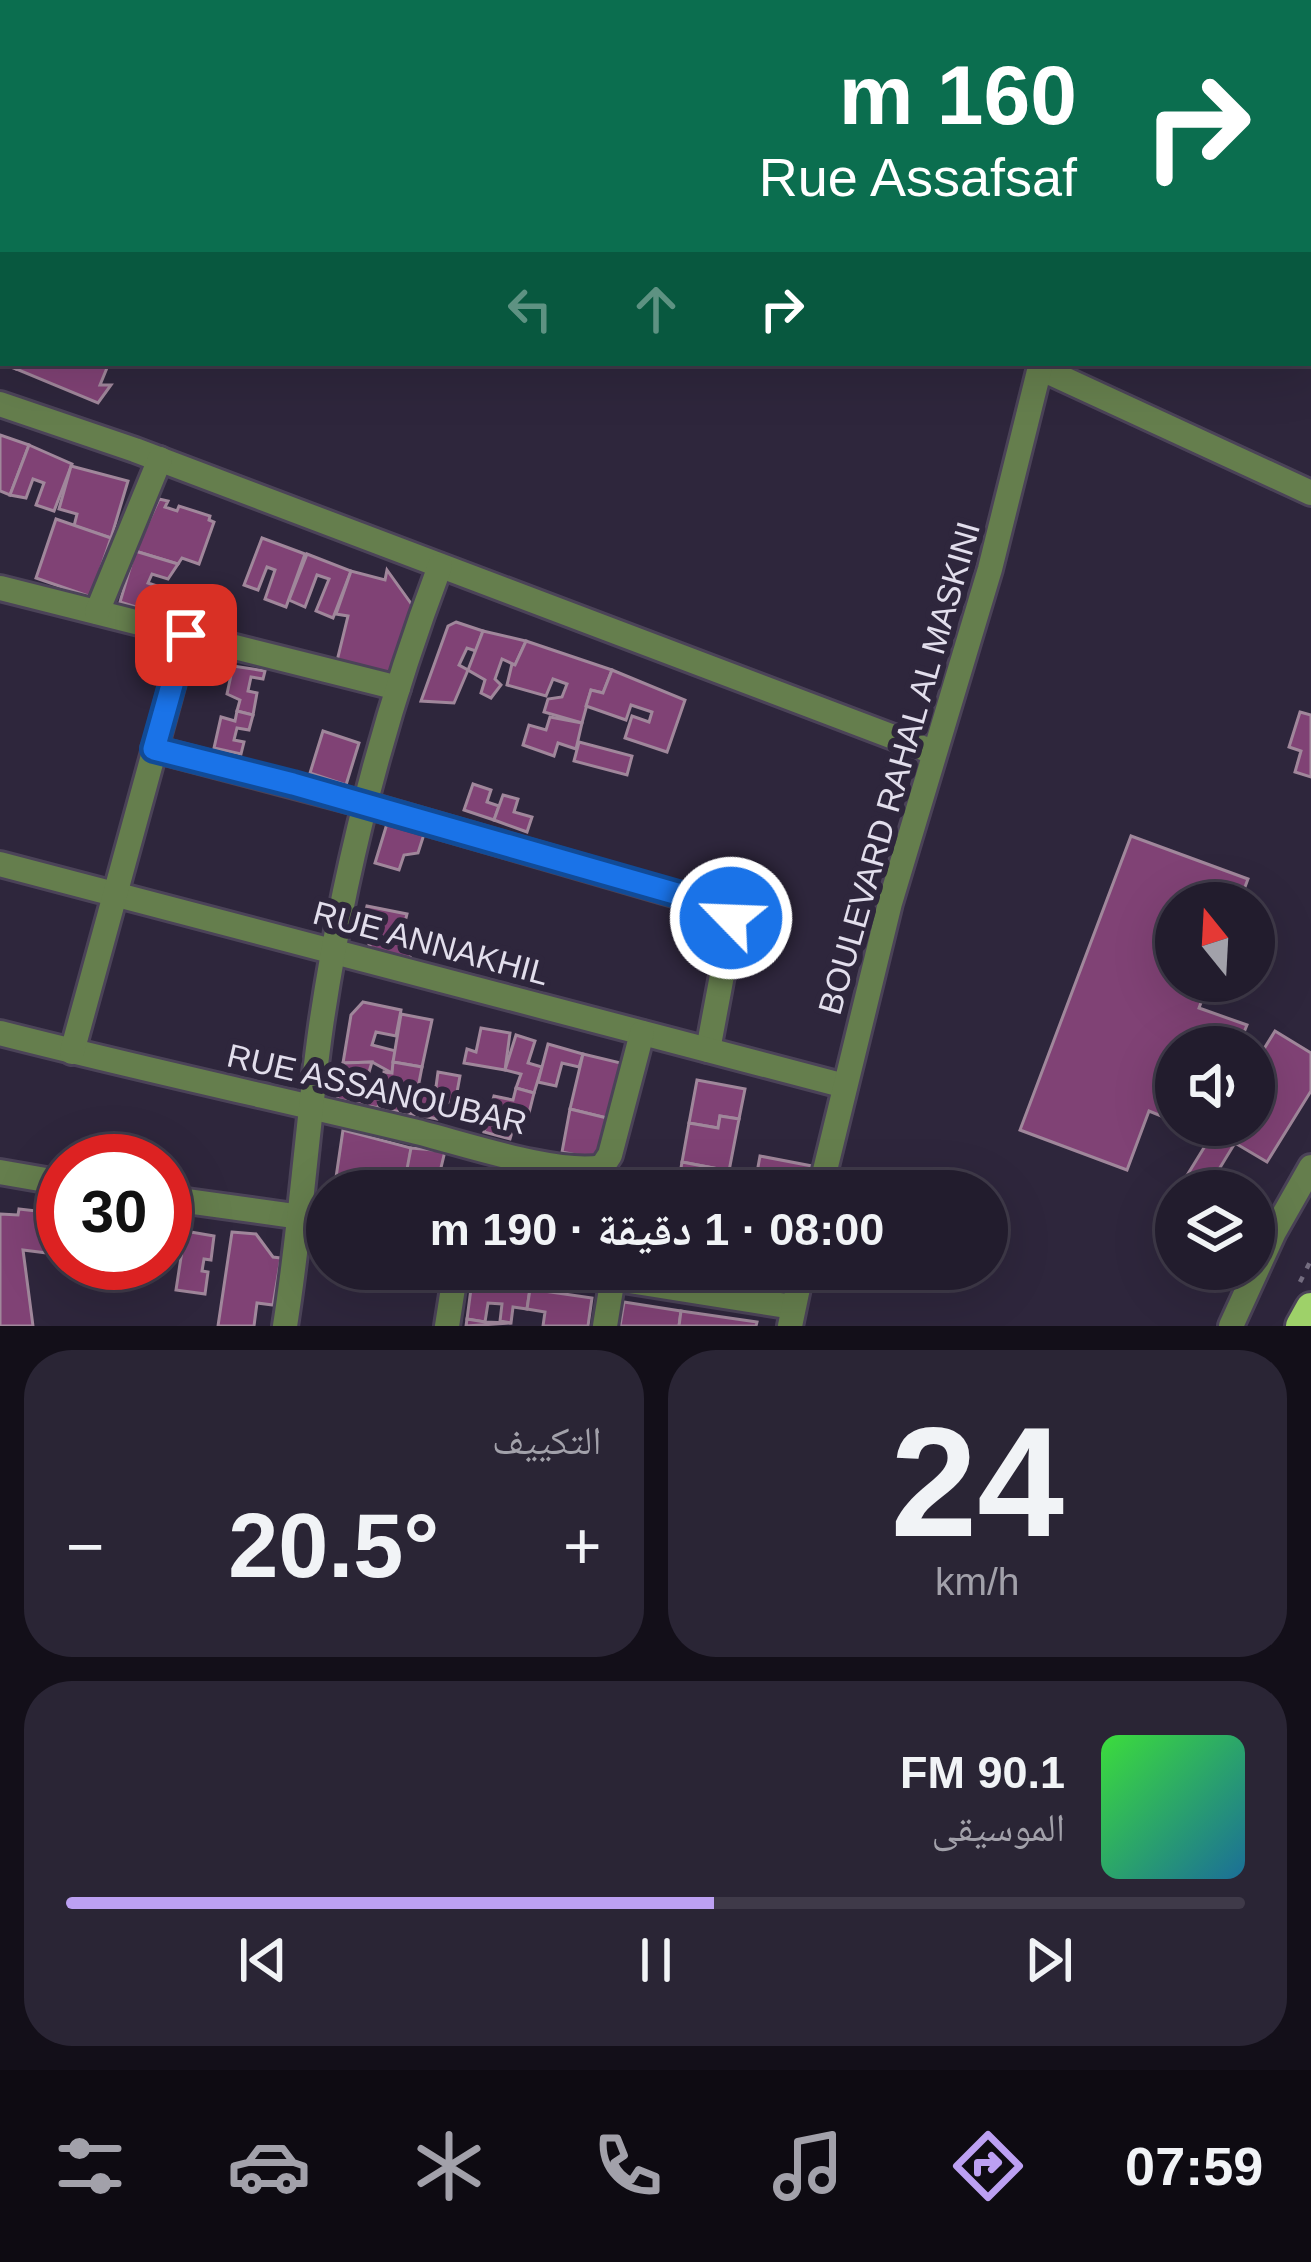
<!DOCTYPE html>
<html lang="ar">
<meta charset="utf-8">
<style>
body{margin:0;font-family:Arial,"Noto Naskh Arabic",sans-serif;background:#2a2535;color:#f1f3f6;direction:rtl;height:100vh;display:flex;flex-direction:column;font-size:45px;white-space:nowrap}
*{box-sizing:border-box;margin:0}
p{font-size:39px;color:#a2a1aa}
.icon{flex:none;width:66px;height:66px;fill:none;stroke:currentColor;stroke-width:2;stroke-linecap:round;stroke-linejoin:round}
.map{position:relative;height:1326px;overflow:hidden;direction:ltr}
.panel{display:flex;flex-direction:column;gap:24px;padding:24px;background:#130f19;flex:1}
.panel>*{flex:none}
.hud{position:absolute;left:0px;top:0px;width:1311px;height:366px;box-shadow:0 12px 48px #0002,0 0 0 3px #3f3a49;direction:rtl;background:#0b6e4f;color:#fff;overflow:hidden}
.needle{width:78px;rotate:342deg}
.buttons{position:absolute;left:1155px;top:882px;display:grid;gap:24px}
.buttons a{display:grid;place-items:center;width:120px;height:120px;border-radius:50%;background:#221c2d;box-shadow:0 12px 48px #0002,0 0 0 3px #3f3a49;font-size:60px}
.speed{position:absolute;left:36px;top:1134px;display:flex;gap:24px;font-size:60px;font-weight:700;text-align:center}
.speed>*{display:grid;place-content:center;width:156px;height:156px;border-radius:50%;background:#221c2d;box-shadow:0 12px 48px #0002,0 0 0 3px #3f3a49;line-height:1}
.speed .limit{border:18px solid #d22;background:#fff;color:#111}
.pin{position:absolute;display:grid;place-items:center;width:102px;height:102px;color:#fff;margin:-51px;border-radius:24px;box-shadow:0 6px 18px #0006}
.me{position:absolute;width:132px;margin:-66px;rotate:294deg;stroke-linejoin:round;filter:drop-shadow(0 0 9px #0008)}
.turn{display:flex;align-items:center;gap:42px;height:252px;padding:0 36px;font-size:54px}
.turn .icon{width:156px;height:156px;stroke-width:2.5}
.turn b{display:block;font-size:84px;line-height:102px}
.lanes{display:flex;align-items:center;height:114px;padding:0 36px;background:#0003;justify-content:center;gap:60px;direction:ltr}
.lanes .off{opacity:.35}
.big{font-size:90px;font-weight:700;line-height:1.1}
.panel .card{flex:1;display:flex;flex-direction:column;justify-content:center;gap:18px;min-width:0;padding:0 42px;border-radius:48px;background:#2a2535}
.panel .dial{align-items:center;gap:0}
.dial b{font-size:156px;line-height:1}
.song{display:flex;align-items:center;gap:36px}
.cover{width:144px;height:144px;border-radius:18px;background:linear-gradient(135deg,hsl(120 70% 55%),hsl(200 70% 35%))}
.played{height:12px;border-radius:6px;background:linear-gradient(90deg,#bca0f2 55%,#3f3a49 55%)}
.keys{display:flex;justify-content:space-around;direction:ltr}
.heat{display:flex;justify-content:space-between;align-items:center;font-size:66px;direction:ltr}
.panel .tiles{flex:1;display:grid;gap:24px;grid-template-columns:1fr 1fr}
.card:last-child{grid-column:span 2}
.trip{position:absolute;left:306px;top:1170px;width:702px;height:120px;border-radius:60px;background:#221c2d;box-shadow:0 12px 48px #0002,0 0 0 3px #3f3a49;font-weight:700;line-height:120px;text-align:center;direction:rtl}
.menu{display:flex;height:192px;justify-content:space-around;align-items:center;background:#0e0b12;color:#a2a1aa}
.menu .icon{width:84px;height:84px}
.menu .current{color:#bca0f2}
.menu b{font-size:54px;color:#f1f3f6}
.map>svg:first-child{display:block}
.building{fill:#804275;stroke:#a0879b;stroke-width:3}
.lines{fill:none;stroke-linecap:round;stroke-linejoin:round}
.minor-casing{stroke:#4b4358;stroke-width:30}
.tertiary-casing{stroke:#4b4358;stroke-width:30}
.primary-casing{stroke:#4b4358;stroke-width:36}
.path{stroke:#756e81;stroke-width:4.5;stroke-dasharray:6 9;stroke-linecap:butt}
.minor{stroke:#657e4d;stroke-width:24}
.tertiary{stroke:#657e4d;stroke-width:24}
.primary{stroke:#9ed169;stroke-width:30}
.route-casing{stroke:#114b97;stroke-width:30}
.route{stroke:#1a73e8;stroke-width:21}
.labels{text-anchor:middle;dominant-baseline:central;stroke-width:12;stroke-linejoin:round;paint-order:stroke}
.street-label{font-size:33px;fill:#e2deec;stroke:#2e263c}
</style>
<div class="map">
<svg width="1311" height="1326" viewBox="0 0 1311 1326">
<rect width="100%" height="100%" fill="#2e263c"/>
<g class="building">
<polygon points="1231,0 1311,0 1308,17 1308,3 1231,3"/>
<polygon points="0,190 3,192 3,253 0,252"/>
<polygon points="0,269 3,363 18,363 16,369 0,363"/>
<polygon points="18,363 109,363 100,385 111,385 98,403 16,369"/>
<polygon points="0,435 29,445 10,495 0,491"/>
<polygon points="29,445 72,464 54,511 36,505 44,483 33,479 26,498 10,495"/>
<polygon points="71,466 128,481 111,538 74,526 77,514 59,509"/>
<polygon points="159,499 168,501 165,507 177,511 179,506 210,516 209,520 214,522 199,564 182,558 178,564 135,551"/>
<polygon points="56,519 111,538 91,597 36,578"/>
<polygon points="262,538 305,554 286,607 265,599 275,570 267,567 258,590 244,585"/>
<polygon points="135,551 178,564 168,579 152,574 148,583 169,590 161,615 120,602"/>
<polygon points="307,554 351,571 333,618 316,611 329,579 317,575 305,607 289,600"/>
<polygon points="387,570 415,609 398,675 337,661 348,616 336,614 351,571 385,580"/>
<polygon points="456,622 483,631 476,651 467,648 459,665 468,670 454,703 421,701 448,626"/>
<polygon points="483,631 526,641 515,665 502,659 495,679 501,685 491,698 481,693 485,680 468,670"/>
<polygon points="526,641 612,670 603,693 591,690 582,723 544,712 548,699 562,697 567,684 553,679 546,696 507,685 512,664 515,665"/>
<polygon points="233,666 265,671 263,679 251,677 248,691 257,693 253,715 237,711 240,700 227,694"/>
<polygon points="612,670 685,700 667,752 625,738 632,716 649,722 652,712 631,705 626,720 586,706 591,690 603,693"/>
<polygon points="237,711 253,715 249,730 237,728 234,740 244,742 241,754 214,748 221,717 235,721"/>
<polygon points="1300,712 1311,715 1311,777 1295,772 1301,751 1289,747"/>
<polygon points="550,717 582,723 576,749 558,743 554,756 523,745 529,725 546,730"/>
<polygon points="323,731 359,743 346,785 310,773"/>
<polygon points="579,742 632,756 627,775 574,761"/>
<polygon points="473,784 491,790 487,802 499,806 494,820 464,810"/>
<polygon points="503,795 518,799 514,812 532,817 527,832 494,820"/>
<polygon points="389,817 426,828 418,853 404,855 399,870 375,863"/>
<polygon points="1131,836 1248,879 1239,903 1176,903 1176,981 1209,981 1199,1008 1247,1025 1238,1047 1176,1047 1176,1122 1149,1111 1127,1170 1020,1130"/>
<polygon points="367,906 407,914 402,934 415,937 409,961 374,953 361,930"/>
<polygon points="363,1002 401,1010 396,1036 376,1032 372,1045 396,1051 392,1073 372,1062 343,1063 351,1015"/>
<polygon points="401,1014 432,1020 422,1067 393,1062"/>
<polygon points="481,1028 510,1033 505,1070 464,1063 467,1049 476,1052"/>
<polygon points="1275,1031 1311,1053 1311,1091 1267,1162 1235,1143 1207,1189 1186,1177 1218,1125 1254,1125 1254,1065"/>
<polygon points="516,1035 535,1041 528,1063 542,1067 534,1093 516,1088 521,1074 505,1070"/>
<polygon points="548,1044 583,1054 579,1067 562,1063 556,1086 538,1082"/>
<polygon points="583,1054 625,1064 611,1119 570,1109"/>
<polygon points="372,1062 366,1082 382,1085 378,1108 337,1099 343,1063"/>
<polygon points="393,1062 422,1067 413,1114 378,1108 384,1072 392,1073"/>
<polygon points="438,1072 460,1076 455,1103 440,1101 437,1119 413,1114 419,1084 436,1087"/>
<polygon points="697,1080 745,1089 739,1119 720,1116 718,1128 689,1123"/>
<polygon points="516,1088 534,1093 527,1121 516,1118 510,1139 484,1132 494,1096 513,1100"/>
<polygon points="570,1109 611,1119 600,1160 562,1152"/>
<polygon points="720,1116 739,1119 729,1171 682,1162 689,1123 718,1128"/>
<polygon points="343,1130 411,1148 408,1171 393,1170 390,1191 334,1191"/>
<polygon points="411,1148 445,1151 437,1184 424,1182 424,1191 403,1190"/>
<polygon points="760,1156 812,1166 807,1191 754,1189"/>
<polygon points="682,1162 729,1171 725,1191 677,1191"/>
<polygon points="19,1209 63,1214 63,1255 23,1250 33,1326 0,1326 0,1214 18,1215"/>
<polygon points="185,1231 214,1236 211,1260 204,1259 202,1271 208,1272 205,1294 176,1290"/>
<polygon points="232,1232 256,1234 273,1257 281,1258 273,1305 257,1303 254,1326 218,1326"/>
<polygon points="472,1281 530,1289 527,1309 513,1307 511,1323 500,1321 502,1304 488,1303 485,1322 467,1319"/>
<polygon points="530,1289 592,1298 588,1326 543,1326 545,1312 527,1309"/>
<polygon points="624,1302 681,1311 679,1326 620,1326"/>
<polygon points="681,1311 757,1322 756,1326 679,1326"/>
<polygon points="467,1319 485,1322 511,1323 466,1326"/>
</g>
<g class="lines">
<g class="minor-casing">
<g id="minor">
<polyline points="90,0 98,3"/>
<polyline points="269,3 270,0"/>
<polyline points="564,3 565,0"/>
<polyline points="716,3 717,0"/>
<polyline points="842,3 843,0"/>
<polyline points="968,3 969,0"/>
<polyline points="0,71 3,73"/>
<polyline points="1308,73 1311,74"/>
<polyline points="1308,332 1311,334"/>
<polyline points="1040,368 1311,493"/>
<polyline points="0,404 135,450 933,752"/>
<polyline points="0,588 398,688"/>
<polyline points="97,612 160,459"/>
<polyline points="154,749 367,805 726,909 732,922 708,1050"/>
<polyline points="0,864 845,1086"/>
<path d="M0 1033C137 1068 275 1098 413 1131 459 1142 558 1176 602 1167L610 1155 642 1033"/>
<polyline points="72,1052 186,635"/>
<polyline points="0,1172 63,1183"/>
<polyline points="165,1198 301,1217"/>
<polyline points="300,1238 327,1241"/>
<polyline points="554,1269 793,1307"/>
<path d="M285 1326C301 1226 307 1126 321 1026 344 869 384 714 440 566"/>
<polyline points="447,1326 456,1269"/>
<polyline points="605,1326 613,1277"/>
<polyline points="1231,1326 1274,1232 1311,1167"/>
</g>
</g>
<g class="tertiary-casing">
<g id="tertiary">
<polyline points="1149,3 1150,0"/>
<polyline points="820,1191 890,903 990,569 1041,363"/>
<polyline points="790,1326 802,1269"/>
</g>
</g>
<g class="primary-casing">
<polyline id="primary" points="1301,1326 1311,1308"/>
</g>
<polyline class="path" points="1300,1282 1311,1260"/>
<use href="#minor" class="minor"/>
<use href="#tertiary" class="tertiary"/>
<use href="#primary" class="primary"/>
</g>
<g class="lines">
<g class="route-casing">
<polyline id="route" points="186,635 154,749 293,784 702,901 726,909 731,918"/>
</g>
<use href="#route" class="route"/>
</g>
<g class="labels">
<g class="street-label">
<text transform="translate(899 768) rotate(-74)">BOULEVARD RAHAL AL MASKINI</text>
<text transform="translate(431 943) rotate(15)">RUE ANNAKHIL</text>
<text transform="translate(377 1089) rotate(13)">RUE ASSANOUBAR</text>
</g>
</g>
</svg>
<div class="buttons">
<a><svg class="needle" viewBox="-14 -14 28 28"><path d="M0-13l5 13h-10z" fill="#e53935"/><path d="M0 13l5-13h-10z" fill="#a2a1aa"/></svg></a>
<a><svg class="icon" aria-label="sound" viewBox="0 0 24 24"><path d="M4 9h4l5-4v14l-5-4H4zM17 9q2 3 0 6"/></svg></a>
<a><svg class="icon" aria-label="layers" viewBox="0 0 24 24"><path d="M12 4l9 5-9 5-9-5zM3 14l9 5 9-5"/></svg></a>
</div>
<div class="speed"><div class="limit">30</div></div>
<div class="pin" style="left:186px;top:635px;background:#d93025"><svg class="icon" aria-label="arrive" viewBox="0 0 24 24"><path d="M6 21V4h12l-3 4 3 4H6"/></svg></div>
<svg class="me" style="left:731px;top:918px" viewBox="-20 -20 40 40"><circle r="17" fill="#1a73e8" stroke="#fff" stroke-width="3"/><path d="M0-11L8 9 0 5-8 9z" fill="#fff"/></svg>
<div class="trip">08:00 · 1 دقيقة · 190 m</div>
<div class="hud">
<div class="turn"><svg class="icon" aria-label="right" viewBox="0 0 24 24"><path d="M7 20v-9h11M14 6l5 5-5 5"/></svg><div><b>160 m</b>Rue Assafsaf</div></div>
<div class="lanes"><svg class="icon off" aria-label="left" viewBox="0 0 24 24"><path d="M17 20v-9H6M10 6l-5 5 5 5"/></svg><svg class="icon off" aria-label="ahead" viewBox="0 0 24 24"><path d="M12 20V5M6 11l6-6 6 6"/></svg><svg class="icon" aria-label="right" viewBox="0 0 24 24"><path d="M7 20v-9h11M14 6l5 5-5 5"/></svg></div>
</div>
</div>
<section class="panel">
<div class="tiles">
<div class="card dial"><b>24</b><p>km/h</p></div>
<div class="card"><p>التكييف</p>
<div class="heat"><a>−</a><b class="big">20.5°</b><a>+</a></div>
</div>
<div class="card">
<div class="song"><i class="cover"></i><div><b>90.1 FM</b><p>الموسيقى</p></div></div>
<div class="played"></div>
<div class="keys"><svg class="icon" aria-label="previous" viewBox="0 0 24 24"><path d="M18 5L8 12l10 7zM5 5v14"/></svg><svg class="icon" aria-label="pause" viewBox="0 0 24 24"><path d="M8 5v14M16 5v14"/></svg><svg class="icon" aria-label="next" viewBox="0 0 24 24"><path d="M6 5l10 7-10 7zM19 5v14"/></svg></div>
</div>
</div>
</section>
<nav class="menu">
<b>07:59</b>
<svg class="icon current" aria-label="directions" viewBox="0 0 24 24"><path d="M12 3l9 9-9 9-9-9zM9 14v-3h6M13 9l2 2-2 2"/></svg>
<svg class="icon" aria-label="music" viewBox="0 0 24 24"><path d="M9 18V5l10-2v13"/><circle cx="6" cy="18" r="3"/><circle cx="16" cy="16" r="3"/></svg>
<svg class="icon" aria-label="phone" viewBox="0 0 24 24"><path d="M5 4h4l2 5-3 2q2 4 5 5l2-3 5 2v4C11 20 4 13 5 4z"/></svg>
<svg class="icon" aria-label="climate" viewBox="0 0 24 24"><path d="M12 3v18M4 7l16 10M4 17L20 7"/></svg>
<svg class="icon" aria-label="car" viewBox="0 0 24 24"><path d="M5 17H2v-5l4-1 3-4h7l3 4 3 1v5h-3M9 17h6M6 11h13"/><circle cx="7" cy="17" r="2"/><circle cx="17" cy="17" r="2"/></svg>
<svg class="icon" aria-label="filters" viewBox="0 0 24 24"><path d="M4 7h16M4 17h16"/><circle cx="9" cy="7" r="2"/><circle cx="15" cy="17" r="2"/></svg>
</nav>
